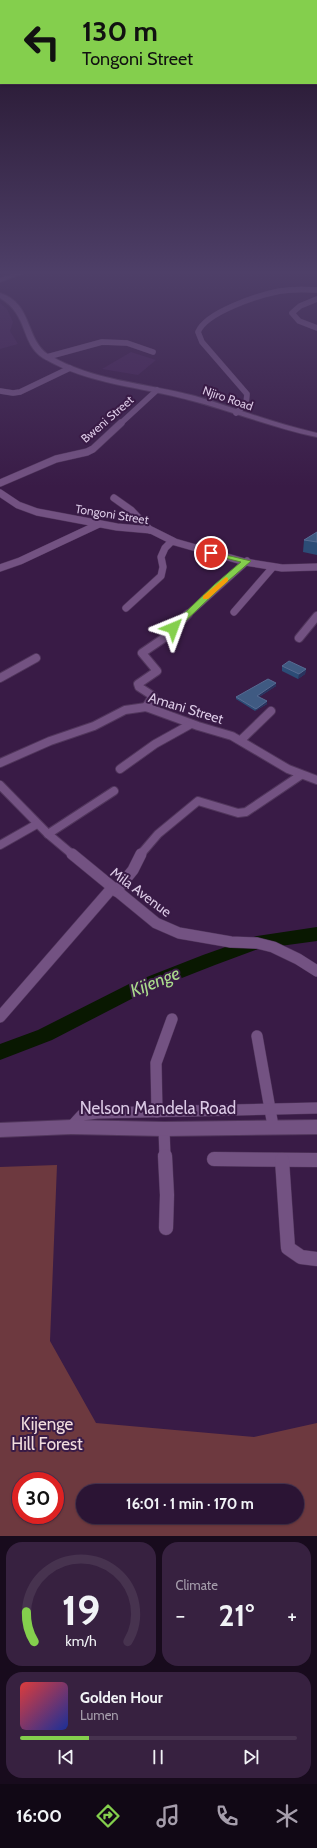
<!DOCTYPE html>
<meta charset="utf-8">
<style>
body{margin:0;font-family:Cabin,sans-serif;background:#372140;color:#f1f3f6;height:100vh;display:flex;flex-direction:column;font-size:15px;white-space:nowrap}
*{box-sizing:border-box;margin:0}
p{font-size:13px;color:#a69eac}
.icon{flex:none;width:22px;height:22px;fill:none;stroke:currentColor;stroke-width:2;stroke-linecap:round;stroke-linejoin:round}
.map{position:relative;height:1536px;overflow:hidden}
.side{display:flex;flex-direction:column;gap:6px;padding:6px;background:#180b1d;flex:1}
.side>*{flex:none}
.hud{position:absolute;left:0px;top:0px;width:317px;height:84px;box-shadow:0 1px 3px #0004,0 0 0 1px #47334f;background:#84cf4d;color:#111;overflow:hidden}
.speed{position:absolute;left:12px;top:1472px;display:flex;gap:8px;font-size:20px;font-weight:700;text-align:center}
.speed>*{display:grid;place-content:center;width:52px;height:52px;border-radius:50%;background:#2b1434;box-shadow:0 1px 3px #0004,0 0 0 1px #47334f;line-height:1}
.speed .limit{border:6px solid #d22;background:#fff;color:#111}
.pin{position:absolute;display:grid;place-items:center;width:34px;height:34px;color:#fff;margin:-17px;border:2px solid #fff;border-radius:50%;box-shadow:0 1px 4px #0007}
.me{position:absolute;width:44px;margin:-22px;rotate:44deg;stroke-linejoin:round;filter:drop-shadow(0 0 3px #0008)}
.turn{display:flex;align-items:center;gap:14px;height:84px;padding:0 16px;font-size:18px}
.turn .icon{width:52px;height:52px;stroke-width:2.5}
.turn b{display:block;font-size:28px;line-height:34px}
.big{font-size:30px;font-weight:700;line-height:1.1}
.side .card{flex:1;display:flex;flex-direction:column;justify-content:center;gap:6px;min-width:0;padding:0 14px;border-radius:16px;background:#372140}
.side .dial{align-items:center;gap:0}
.dial svg{height:104px;overflow:visible;fill:none;stroke:#47334f;stroke-width:7;stroke-linecap:round;text-anchor:middle}
.dial text{fill:#f1f3f6;stroke:none}
.song{display:flex;align-items:center;gap:12px}
.cover{width:48px;height:48px;border-radius:6px;background:linear-gradient(135deg,hsl(0 70% 55%),hsl(230 70% 35%))}
.played{height:4px;border-radius:2px;background:linear-gradient(90deg,#84cf4d 25%,#47334f 25%)}
.keys{display:flex;justify-content:space-around;direction:ltr}
.heat{display:flex;justify-content:space-between;align-items:center;font-size:22px;direction:ltr}
.side .tiles{flex:1;display:grid;gap:6px;grid-template-columns:1fr 1fr}
.card:last-child{grid-column:span 2}
.trip{position:absolute;left:76px;top:1484px;width:228px;height:40px;border-radius:20px;background:#2b1434;box-shadow:0 1px 3px #0004,0 0 0 1px #47334f;font-weight:700;line-height:40px;text-align:center}
.tabs{display:flex;height:64px;justify-content:space-around;align-items:center;background:#110815;color:#a69eac}
.tabs .icon{width:28px;height:28px}
.tabs .active{color:#84cf4d}
.tabs b{font-size:18px;color:#f1f3f6}
.map>svg:first-child{display:block}
.built{fill:#442254}
.green{fill:#6d393f;fill-rule:evenodd}
.lines{fill:none;stroke-linecap:round;stroke-linejoin:round}
.river{fill:#091801;fill-rule:evenodd}
.street-far4-casing{stroke:#51365c;stroke-width:6}
.street-far3-casing{stroke:#51365c;stroke-width:8}
.street-far2-casing{stroke:#51365c;stroke-width:10}
.street-far1-casing{stroke:#51365c;stroke-width:12}
.street-casing{stroke:#51365c;stroke-width:15}
.secondary-casing{stroke:#51365c;stroke-width:2}
.street-far4{stroke:#735282;stroke-width:5.5}
.street-far3{stroke:#735282;stroke-width:7}
.street-far2{stroke:#735282;stroke-width:8}
.street-far1{stroke:#735282;stroke-width:11}
.street{stroke:#735282;stroke-width:14}
.secondary{fill:#735282;fill-rule:evenodd}
.wall{fill:#2c4c76}
.shaded-wall{fill:#29335e}
.building{fill:#3f5a82;stroke:#576b92}
.route{fill:#84cf4d;stroke:#568732}
.slow{fill:#f59e0b}
.labels{text-anchor:middle;dominant-baseline:central;stroke-width:4;stroke-linejoin:round;paint-order:stroke}
.far-street-label{font-size:12px;fill:#dbc9e5;stroke:#391b46}
.street-label{font-size:14px;fill:#dbc9e5;stroke:#391b46}
.near-street-label{font-size:17px;fill:#dbc9e5;stroke:#391b46}
.near-park-label{font-size:17px;fill:#f1ddde;stroke:#391b46}
.near-water-label{font-size:18px;font-style:italic;fill:#aada8c;stroke:#391b46}
</style>
<div class="map">
<svg width="317" height="1536" viewBox="0 0 317 1536">
<rect width="100%" height="100%" fill="#391b46"/>
<g class="built">
<polygon points="0,303 7,309 13,322 10,331 18,344 0,349"/>
<polygon points="131,352 156,360 138,375 102,369"/>
</g>
<path class="green" d="M57 1165 50 1341 96 1423 254 1437 317 1423V1536H0V1167ZM21 1481H55V1515H21ZM83 1491H297V1517H83Z"/>
<g class="lines">
<polygon class="river" points="317,927 317,941 258,949 215,965 141,994 52,1040 0,1060 0,1044 38,1030 129,984 203,955 257,936"/>
<g class="street-far4-casing">
<g id="street-far4">
<polyline points="317,299 300,306 292,313 299,321 317,328"/>
<polyline points="47,357 102,342 127,343 153,352"/>
<polyline points="0,391 13,393 20,392 70,368"/>
<path d="M236 413 246 404 247 394 202 342 198 332C206 312 259 295 280 291 292 289 304 289 317 290"/>
<polyline points="120,424 157,390"/>
</g>
</g>
<g class="street-far3-casing">
<g id="street-far3">
<polyline points="0,483 56,459 87,452 93,449 121,423"/>
<polyline points="0,493 18,505 37,512 117,527 151,530 175,542 245,562 282,568 317,567"/>
<polyline points="114,498 131,510 150,530"/>
<polyline points="0,568 20,561 99,524"/>
<polyline points="126,608 161,576 163,567 161,557 165,548 172,541"/>
<polyline points="234,612 273,567"/>
<polyline points="187,615 247,561"/>
</g>
</g>
<g class="street-far2-casing">
<g id="street-far2">
<polyline points="299,638 317,616"/>
<polyline points="0,678 36,658"/>
<polyline points="146,707 153,696 139,687 138,684 157,671 142,653 167,636 188,614"/>
<polyline points="241,740 271,711"/>
<polyline points="0,763 50,741 94,726 125,710 146,707 198,726 232,736 288,769 317,780"/>
<polyline points="120,769 155,744 191,724"/>
<polyline points="0,785 48,834 73,855"/>
<polyline points="48,834 114,791"/>
<polyline points="0,845 37,824"/>
<polyline points="140,855 158,834 198,801 238,813 246,812 301,775"/>
</g>
</g>
<g class="street-far1-casing">
<g id="street-far1">
<polyline points="72,854 156,923 179,933 231,942 257,943 273,947 298,959 317,971"/>
<polyline points="116,891 133,870 141,854"/>
<polyline points="0,1017 112,888"/>
<polyline points="257,1036 273,1126"/>
<polyline points="157,1112 156,1063 172,1019"/>
<polyline points="71,1127 82,1115 97,1113 317,1108"/>
<polyline points="164,1129 165,1157"/>
</g>
</g>
<g class="street-casing">
<g id="street">
<polyline points="165,1156 167,1195 166,1228"/>
<polyline points="214,1159 317,1160"/>
<polyline points="282,1160 288,1248 301,1257 317,1259"/>
</g>
</g>
<g class="secondary-casing">
<g id="secondary">
<polygon points="18,272 27,272 0,282 0,278"/>
<path d="M0 293C33 303 25 340 49 355 93 381 146 383 195 396 236 408 275 424 317 433V437C273 428 232 411 189 400 141 387 87 384 43 358 20 343 29 315 0 298Z"/>
<polygon points="71,1120 164,1122 317,1120 317,1134 164,1136 71,1134 0,1137 0,1123"/>
</g>
</g>
<use href="#street-far4" class="street-far4"/>
<use href="#street-far3" class="street-far3"/>
<use href="#street-far2" class="street-far2"/>
<use href="#street-far1" class="street-far1"/>
<use href="#street" class="street"/>
<use href="#secondary" class="secondary"/>
</g>
<g class="wall">
<polygon points="317,532 317,555 303,552 304,540"/>
<polygon points="282,666 306,669 305,674 298,679 282,671"/>
<polygon points="276,683 276,686 259,697 267,704 255,711 236,699 236,697"/>
</g>
<g class="shaded-wall">
<polygon points="306,669 305,674 298,679 299,674"/>
<polygon points="276,683 276,686 257,698 257,696"/>
<polygon points="267,701 267,704 255,711 256,709"/>
</g>
<g class="building">
<polygon points="317,532 317,542 304,540"/>
<polygon points="289,661 306,669 299,674 282,666"/>
<polygon points="268,679 276,683 257,696 267,701 256,709 236,697"/>
</g>
<linearGradient id="sky" x2="0" y2="1"><stop stop-color="#1f0f26"/><stop offset="0.56" stop-color="#4e3f68"/><stop offset="1" stop-color="#4e3f68" stop-opacity="0"/></linearGradient>
<rect width="317" height="487" fill="url(#sky)"/>
<polygon class="route" points="209,551 251,561 220,588 176,630 170,630 170,627 214,585 241,562 209,554"/>
<polygon class="slow" points="226,577 228,578 228,581 208,599 203,599 203,596"/>
<g class="labels">
<g class="far-street-label">
<text transform="translate(228 398) rotate(19)">Njiro Road</text>
<text transform="translate(107 419) rotate(-41)">Bweni Street</text>
<text transform="translate(112 514) rotate(9)">Tongoni Street</text>
</g>
<g class="street-label">
<text transform="translate(186 708) rotate(17)">Amani Street</text>
<text transform="translate(141 892) rotate(37)">Mila Avenue</text>
</g>
<g class="near-street-label">
<text x="158" y="1108">Nelson Mandela Road</text>
</g>
<g class="near-park-label">
<text x="47" y="1424">Kijenge<tspan x="47" dy="20">Hill Forest</tspan></text>
</g>
<g class="near-water-label">
<text transform="translate(155 982) rotate(-22)">Kijenge</text>
</g>
</g>
</svg>
<div class="speed"><div class="limit">30</div></div>
<div class="pin" style="left:211px;top:553px;background:#d93025"><svg class="icon" aria-label="arrive" viewBox="0 0 24 24"><path d="M6 21V4h12l-3 4 3 4H6"/></svg></div>
<svg class="me" style="left:173px;top:628px" viewBox="-20 -20 40 40"><path d="M0-17L14 15 0 8-14 15z" fill="#84cf4d" stroke="#fff" stroke-width="4"/></svg>
<div class="trip">16:01 · 1 min · 170 m</div>
<div class="hud">
<div class="turn"><svg class="icon" aria-label="left" viewBox="0 0 24 24"><path d="M17 20v-9H6M10 6l-5 5 5 5"/></svg><div><b>130 m</b>Tongoni Street</div></div>
</div>
</div>
<section class="side">
<div class="tiles">
<div class="card dial"><svg viewBox="0 0 100 80">
<path d="M14 69A42 42 0 1 1 86 69"/>
<path d="M14 69A42 42 0 0 1 8 46" stroke="#84cf4d"/>
<text x="50" y="56" font-size="32" font-weight="700">19</text>
<text x="50" y="72" font-size="11">km/h</text>
</svg></div>
<div class="card"><p>Climate</p>
<div class="heat"><a>−</a><b class="big">21°</b><a>+</a></div>
</div>
<div class="card">
<div class="song"><i class="cover"></i><div><b>Golden Hour</b><p>Lumen</p></div></div>
<div class="played"></div>
<div class="keys"><svg class="icon" aria-label="previous" viewBox="0 0 24 24"><path d="M18 5L8 12l10 7zM5 5v14"/></svg><svg class="icon" aria-label="pause" viewBox="0 0 24 24"><path d="M8 5v14M16 5v14"/></svg><svg class="icon" aria-label="next" viewBox="0 0 24 24"><path d="M6 5l10 7-10 7zM19 5v14"/></svg></div>
</div>
</div>
</section>
<nav class="tabs">
<b>16:00</b>
<svg class="icon active" aria-label="directions" viewBox="0 0 24 24"><path d="M12 3l9 9-9 9-9-9zM9 14v-3h6M13 9l2 2-2 2"/></svg>
<svg class="icon" aria-label="music" viewBox="0 0 24 24"><path d="M9 18V5l10-2v13"/><circle cx="6" cy="18" r="3"/><circle cx="16" cy="16" r="3"/></svg>
<svg class="icon" aria-label="phone" viewBox="0 0 24 24"><path d="M5 4h4l2 5-3 2q2 4 5 5l2-3 5 2v4C11 20 4 13 5 4z"/></svg>
<svg class="icon" aria-label="climate" viewBox="0 0 24 24"><path d="M12 3v18M4 7l16 10M4 17L20 7"/></svg>
</nav>
